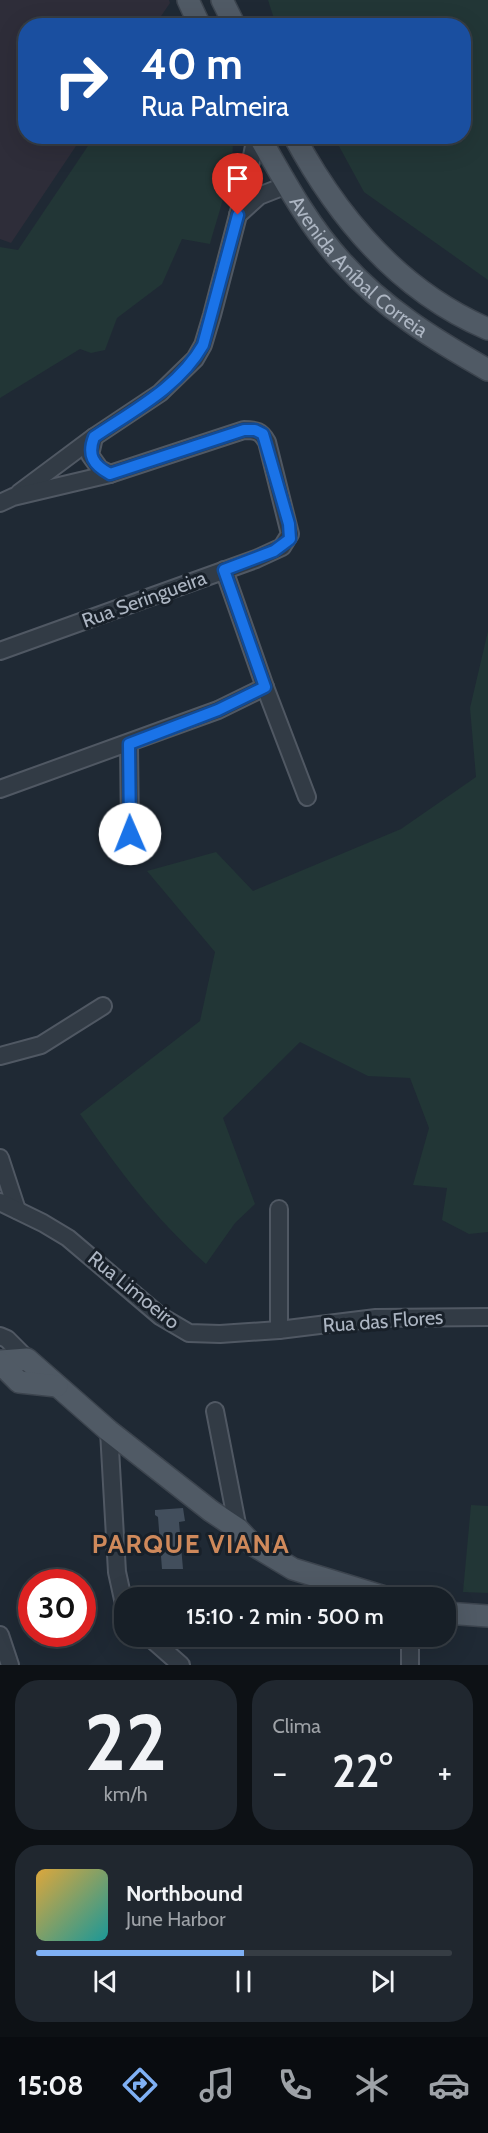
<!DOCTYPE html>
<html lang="pt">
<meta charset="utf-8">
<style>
body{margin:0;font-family:Cabin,sans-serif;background:#20272f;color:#f1f3f6;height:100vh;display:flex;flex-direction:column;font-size:22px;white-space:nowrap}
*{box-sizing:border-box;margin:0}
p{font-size:20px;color:#9ea2a7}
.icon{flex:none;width:33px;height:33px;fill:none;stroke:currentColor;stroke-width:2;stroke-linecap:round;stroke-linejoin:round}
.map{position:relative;height:1665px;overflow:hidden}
.details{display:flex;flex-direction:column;gap:15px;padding:15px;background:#0d1115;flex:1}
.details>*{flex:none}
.guide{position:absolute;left:18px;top:18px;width:453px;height:126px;border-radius:24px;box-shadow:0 6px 24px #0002,0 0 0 2px #363d44;background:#1a4fa0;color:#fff;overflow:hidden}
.speed{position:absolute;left:18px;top:1569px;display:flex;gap:12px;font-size:30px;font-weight:700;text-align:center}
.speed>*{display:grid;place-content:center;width:78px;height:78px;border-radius:50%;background:#171f27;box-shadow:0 6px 24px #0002,0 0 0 2px #363d44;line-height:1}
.speed .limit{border:9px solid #d22;background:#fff;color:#111}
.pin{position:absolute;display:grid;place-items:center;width:51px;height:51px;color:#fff;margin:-62px -26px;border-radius:50% 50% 50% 0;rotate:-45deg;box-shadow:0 0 6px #0007}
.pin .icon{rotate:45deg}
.me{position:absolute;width:66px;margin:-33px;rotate:359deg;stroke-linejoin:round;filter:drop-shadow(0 0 4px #0008)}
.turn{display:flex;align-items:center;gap:21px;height:126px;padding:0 24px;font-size:27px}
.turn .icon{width:78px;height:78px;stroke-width:2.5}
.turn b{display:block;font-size:42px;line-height:51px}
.big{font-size:45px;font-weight:600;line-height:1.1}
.details .widget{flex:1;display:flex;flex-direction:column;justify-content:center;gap:9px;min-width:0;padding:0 21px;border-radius:24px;background:#20272f}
.details .dial{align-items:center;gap:0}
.dial b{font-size:78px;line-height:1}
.song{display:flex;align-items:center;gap:18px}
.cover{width:72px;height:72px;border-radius:9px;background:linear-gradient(135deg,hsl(40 70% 55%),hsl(180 70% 35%))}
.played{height:6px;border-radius:3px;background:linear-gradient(90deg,#7fb0f4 50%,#363d44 50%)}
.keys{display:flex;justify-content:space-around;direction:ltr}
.heat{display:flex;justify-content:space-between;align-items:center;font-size:33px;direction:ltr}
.details .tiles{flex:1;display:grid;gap:15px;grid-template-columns:1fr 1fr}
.widget:last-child{grid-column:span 2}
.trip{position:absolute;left:114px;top:1587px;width:342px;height:60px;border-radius:24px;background:#171f27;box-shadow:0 6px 24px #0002,0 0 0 2px #363d44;font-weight:600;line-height:60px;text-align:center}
.dock{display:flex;height:96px;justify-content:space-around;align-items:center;background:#090c10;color:#9ea2a7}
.dock .icon{width:42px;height:42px}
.dock .on{color:#7fb0f4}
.dock b{font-size:27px;color:#f1f3f6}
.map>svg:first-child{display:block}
.medical{fill:#2e2d39}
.green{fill:#223636}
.building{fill:#424e5c}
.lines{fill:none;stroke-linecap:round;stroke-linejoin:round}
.minor-casing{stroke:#505863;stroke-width:20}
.major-casing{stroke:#3c444e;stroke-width:24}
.minor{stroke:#323b45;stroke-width:16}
.major{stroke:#505a65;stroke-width:21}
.route-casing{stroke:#114b97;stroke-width:15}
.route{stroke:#1a73e8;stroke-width:10}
.labels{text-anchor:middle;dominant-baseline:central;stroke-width:6;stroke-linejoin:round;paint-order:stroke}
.street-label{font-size:20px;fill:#acb5c2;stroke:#182029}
.district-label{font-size:26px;font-weight:bold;letter-spacing:1.5px;fill:#cf895b;stroke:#182029}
</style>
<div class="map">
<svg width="488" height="1665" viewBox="0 0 488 1665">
<rect width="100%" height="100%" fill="#1f2934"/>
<polygon class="medical" points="0,0 169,0 170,3 155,25 26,26 26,136 82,137 11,243 0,239"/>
<g class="green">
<polygon points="268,0 488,0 488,280 364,192 334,137 464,136 464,26 276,25"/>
<path d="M94 137H232C237 161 217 218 210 244L182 239 162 284 117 318 105 350 91 353 80 349 0 398V247L18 250Z"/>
<path d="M488 631V1232L469 1234 442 1220 447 1188 413 1185 429 1128 410 1078 368 1076 300 1042 223 1118 255 1204 235 1223 206 1264C152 1215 121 1173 80 1114L200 1021 215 952 147 871 216 852 253 891 401 829 476 777 470 708Z"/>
<polygon points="471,1505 488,1506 488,1593 463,1592"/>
</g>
<polygon class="building" points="183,1508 185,1521 179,1522 183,1569 162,1569 158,1517 155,1515 155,1510"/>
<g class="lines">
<g class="minor-casing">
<g id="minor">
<polyline points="238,215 259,196 287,185"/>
<polyline points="94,437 90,455 100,469 110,474"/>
<polyline points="19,493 94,437 160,393 195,359 203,345 212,315 247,181 256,136"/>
<path d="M0 503 13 497 110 474 244 430C256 430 261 431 267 442L290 534 282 547 256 559 0 651"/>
<polyline points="224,570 265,687 307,797"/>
<polyline points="129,744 130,833"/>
<polyline points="0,789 218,710 265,687"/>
<polyline points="0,1056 41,1045 103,1006"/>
<polyline points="0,1158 17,1210"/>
<polyline points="0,1202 43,1223 68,1238 160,1316 189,1333 220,1334 279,1330 376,1318 488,1317"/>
<polyline points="279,1209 279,1330"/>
<polyline points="0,1336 7,1339 27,1359"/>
<polyline points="215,1411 238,1529"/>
<polyline points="109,1431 117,1572 124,1604"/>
<polyline points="0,1635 10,1665"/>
<polyline points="148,1636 181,1665"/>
<polyline points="410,1665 410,1636"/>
</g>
</g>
<g class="major-casing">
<g id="major">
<polyline points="188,0 200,26"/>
<polyline points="222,0 235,26"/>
<path id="s1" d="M259 136C284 180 308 225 342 262 383 308 435 340 488 370"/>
<path d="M294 136C338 218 401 292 488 329"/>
<polyline points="0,1361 27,1359 109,1431 211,1511 238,1529 253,1545 293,1569 388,1598"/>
<polyline points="0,1363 19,1382 57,1386"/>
<polyline points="446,1613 488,1616"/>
</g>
</g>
<use href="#minor" class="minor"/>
<use href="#major" class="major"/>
</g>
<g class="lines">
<g class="route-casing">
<path id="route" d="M130 834 129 744 218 710 265 687 224 570 274 551 290 539 289 524 263 434 255 430H244L110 474C93 465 87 455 94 437 134 410 179 387 203 345L238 215"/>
</g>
<use href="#route" class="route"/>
</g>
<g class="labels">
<g class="street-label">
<text stroke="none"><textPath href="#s1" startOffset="166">Avenida Aníbal Correia</textPath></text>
<text transform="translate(144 599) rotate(-20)">Rua Seringueira</text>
<text transform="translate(134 1290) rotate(39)">Rua Limoeiro</text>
<text transform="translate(383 1321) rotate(-4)">Rua das Flores</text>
</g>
<g class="district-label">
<text x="191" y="1544">PARQUE VIANA</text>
</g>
</g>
</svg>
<div class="speed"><div class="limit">30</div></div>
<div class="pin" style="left:238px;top:215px;background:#d93025"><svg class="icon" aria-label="arrive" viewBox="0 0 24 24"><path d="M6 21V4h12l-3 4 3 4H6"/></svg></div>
<svg class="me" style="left:130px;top:834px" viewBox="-20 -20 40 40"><circle r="19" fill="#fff"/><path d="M0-13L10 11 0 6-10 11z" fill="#1a73e8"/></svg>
<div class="trip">15:10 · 2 min · 500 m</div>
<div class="guide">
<div class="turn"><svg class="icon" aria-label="right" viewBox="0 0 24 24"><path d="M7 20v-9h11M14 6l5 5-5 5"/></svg><div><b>40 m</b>Rua Palmeira</div></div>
</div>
</div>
<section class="details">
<div class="tiles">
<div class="widget dial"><b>22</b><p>km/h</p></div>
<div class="widget"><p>Clima</p>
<div class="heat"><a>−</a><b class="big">22°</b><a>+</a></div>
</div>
<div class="widget">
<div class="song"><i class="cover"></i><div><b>Northbound</b><p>June Harbor</p></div></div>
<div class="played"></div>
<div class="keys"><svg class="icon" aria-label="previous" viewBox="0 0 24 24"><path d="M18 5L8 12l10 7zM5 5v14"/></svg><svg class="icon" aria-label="pause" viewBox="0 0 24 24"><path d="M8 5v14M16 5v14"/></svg><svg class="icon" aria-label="next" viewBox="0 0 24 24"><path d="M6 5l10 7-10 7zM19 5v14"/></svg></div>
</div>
</div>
</section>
<nav class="dock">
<b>15:08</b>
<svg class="icon on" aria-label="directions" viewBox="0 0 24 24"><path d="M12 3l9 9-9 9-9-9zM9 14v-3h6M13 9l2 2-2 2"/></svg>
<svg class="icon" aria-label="music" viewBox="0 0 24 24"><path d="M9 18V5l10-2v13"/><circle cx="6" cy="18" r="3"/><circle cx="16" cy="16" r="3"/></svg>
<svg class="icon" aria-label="phone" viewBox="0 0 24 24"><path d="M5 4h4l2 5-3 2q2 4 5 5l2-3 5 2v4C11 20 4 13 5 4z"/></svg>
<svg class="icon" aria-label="climate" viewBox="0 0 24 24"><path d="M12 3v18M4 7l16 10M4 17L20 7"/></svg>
<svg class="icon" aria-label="car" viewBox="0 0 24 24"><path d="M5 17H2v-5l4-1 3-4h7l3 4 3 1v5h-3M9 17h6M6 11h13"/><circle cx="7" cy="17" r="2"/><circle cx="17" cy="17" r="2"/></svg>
</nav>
